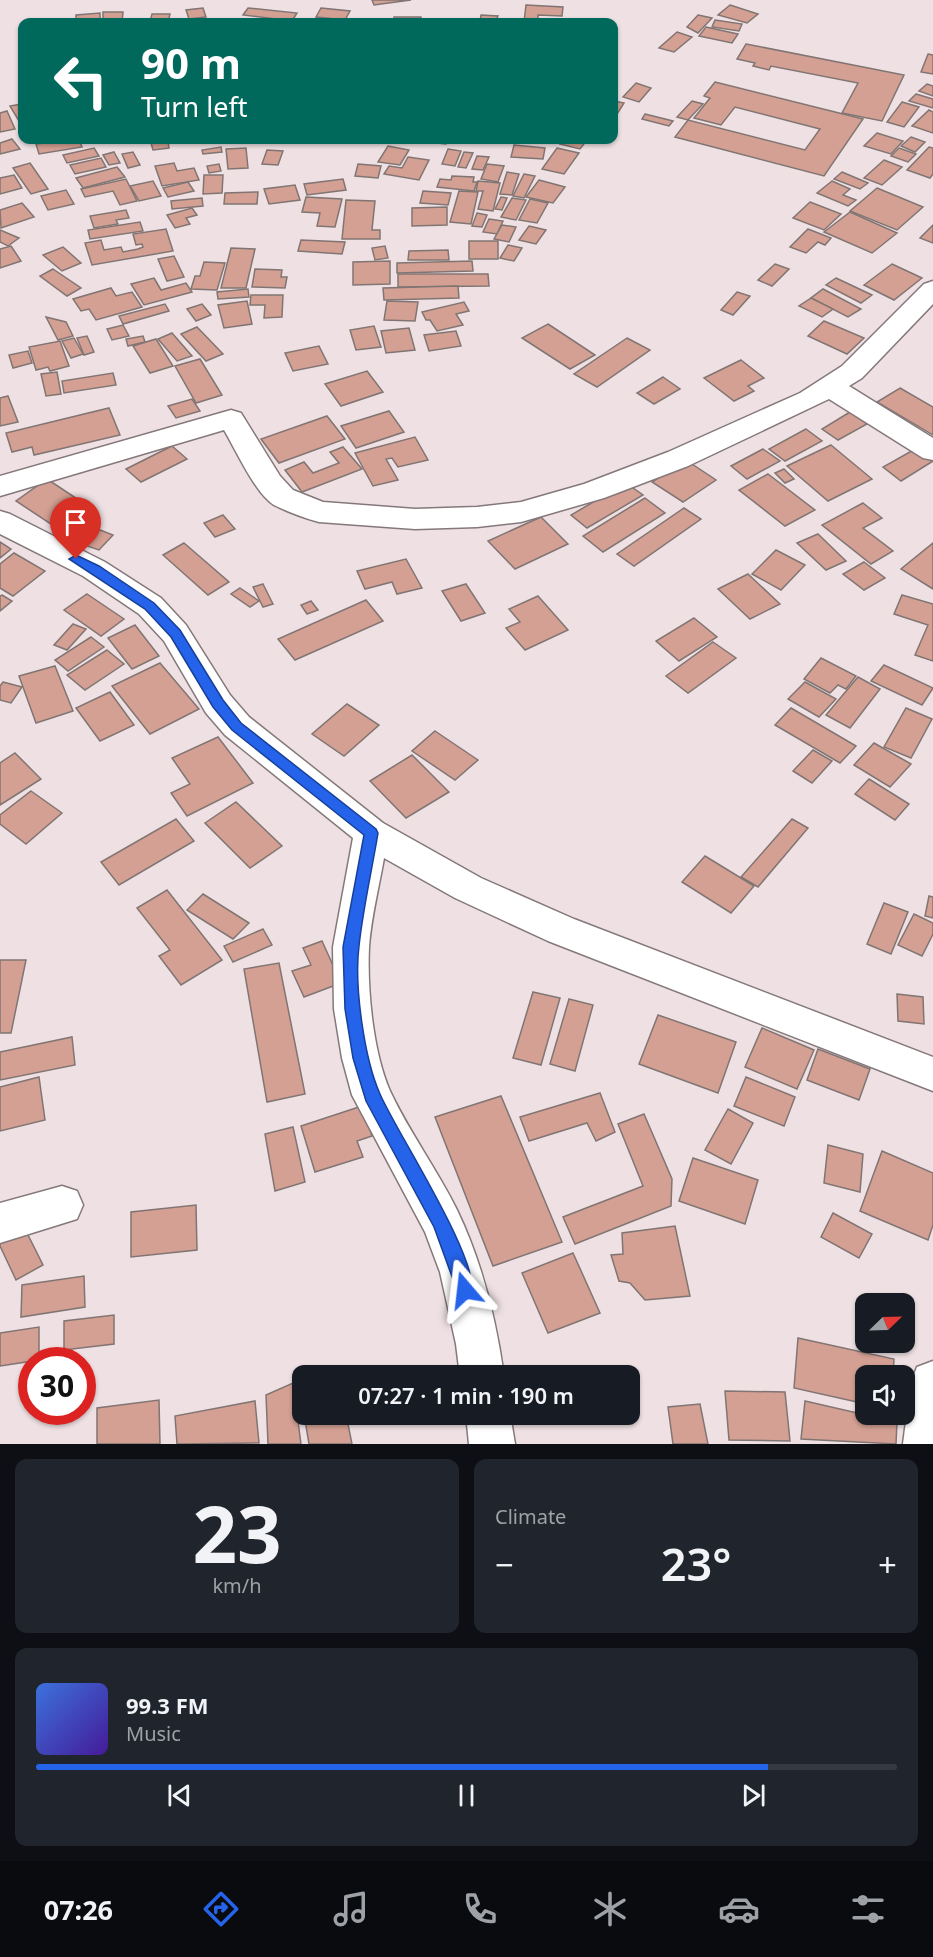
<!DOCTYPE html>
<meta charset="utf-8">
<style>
body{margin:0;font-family:"Noto Sans",sans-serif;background:#20242c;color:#f1f3f6;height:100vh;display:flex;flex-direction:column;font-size:22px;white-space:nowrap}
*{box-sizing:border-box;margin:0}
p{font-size:20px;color:#9ea1a6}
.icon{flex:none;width:33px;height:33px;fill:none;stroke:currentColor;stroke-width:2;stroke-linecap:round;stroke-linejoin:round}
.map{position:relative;height:1444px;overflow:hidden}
.sheet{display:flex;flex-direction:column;gap:15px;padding:15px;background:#0d0f14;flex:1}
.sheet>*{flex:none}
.top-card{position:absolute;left:18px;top:18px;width:600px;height:126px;border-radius:12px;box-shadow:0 2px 4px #0004;background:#00695c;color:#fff;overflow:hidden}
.needle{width:39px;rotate:67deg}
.buttons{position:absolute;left:855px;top:1293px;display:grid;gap:12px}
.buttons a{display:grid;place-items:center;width:60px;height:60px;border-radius:12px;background:#171b24;box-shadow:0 2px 4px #0004;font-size:30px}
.speed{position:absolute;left:18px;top:1347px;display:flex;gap:12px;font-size:30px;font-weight:700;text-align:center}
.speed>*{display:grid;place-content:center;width:78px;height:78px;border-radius:50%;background:#171b24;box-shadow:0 2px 4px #0004;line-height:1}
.speed .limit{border:9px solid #d22;background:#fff;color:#111}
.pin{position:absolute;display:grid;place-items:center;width:51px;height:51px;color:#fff;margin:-62px -26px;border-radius:50% 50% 50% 0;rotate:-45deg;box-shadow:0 0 6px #0007}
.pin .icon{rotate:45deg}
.me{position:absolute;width:66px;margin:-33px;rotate:343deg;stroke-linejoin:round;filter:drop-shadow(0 0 4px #0008)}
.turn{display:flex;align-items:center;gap:21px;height:126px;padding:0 24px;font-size:27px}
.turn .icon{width:78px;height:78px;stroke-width:2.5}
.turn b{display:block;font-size:42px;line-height:51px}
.big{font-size:45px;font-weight:600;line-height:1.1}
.sheet .widget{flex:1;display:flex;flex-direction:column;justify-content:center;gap:9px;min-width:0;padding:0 21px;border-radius:12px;background:#20242c}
.sheet .dial{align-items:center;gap:0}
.dial b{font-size:78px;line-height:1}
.song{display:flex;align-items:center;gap:18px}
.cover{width:72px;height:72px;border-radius:9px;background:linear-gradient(135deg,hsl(220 70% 55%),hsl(260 70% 35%))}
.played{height:6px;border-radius:3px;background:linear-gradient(90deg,#2563eb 85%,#363941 85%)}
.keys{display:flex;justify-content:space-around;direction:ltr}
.heat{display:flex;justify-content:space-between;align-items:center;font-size:33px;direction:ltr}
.sheet .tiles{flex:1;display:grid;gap:15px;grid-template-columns:1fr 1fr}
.widget:last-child{grid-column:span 2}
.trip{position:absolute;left:292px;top:1365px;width:348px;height:60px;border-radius:12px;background:#171b24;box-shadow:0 2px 4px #0004;font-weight:600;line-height:60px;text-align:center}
.menu{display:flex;height:96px;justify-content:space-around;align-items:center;background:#090b0e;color:#9ea1a6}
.menu .icon{width:42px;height:42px}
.menu .active{color:#2563eb}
.menu b{font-size:27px;color:#f1f3f6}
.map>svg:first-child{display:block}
.building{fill:#d4a093;stroke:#817573;stroke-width:1.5}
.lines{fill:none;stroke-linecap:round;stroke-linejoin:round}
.minor-casing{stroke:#84787a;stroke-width:3}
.minor{fill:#fff;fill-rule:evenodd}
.route{fill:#2563eb;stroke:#184099;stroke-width:1.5}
</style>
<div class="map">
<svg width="933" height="1444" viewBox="0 0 933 1444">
<rect width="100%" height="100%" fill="#efe1e3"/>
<g class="building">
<polygon points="372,0 411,0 374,5"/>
<polygon points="526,5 563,7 562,16 538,15 538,22 524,22"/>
<polygon points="730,5 758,14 747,23 718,15"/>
<polygon points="203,8 206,17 189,19 186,10"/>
<polygon points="248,8 297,13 292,21 243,15"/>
<polygon points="321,8 350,11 345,20 316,17"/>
<polygon points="103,12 123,12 122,22 103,22"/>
<polygon points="100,13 100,22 76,22 76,15"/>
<polygon points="152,14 170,14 168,22 150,22"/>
<polygon points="481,15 498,16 496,20 516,22 480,22"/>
<polygon points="698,15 712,18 698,33 687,27"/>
<rect x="394" y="17" width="27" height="5"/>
<polygon points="715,20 742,24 739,31 712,27"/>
<polygon points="706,27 738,34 732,43 699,36"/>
<polygon points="677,32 692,37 674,52 659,48"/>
<polygon points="746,44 904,75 882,121 842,113 858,83 771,66 769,70 753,66 755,63 737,59"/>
<polygon points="928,54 933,55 933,74 921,72"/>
<polygon points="715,82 863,119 824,176 675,137 688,120 805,150 820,129 735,107 721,125 694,118 710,98 704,96"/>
<polygon points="636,83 651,88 639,102 623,97"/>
<polygon points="927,84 933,86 933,96 919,91"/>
<polygon points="916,94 933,99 933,108 909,101"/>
<polygon points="614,101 624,103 614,119"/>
<polygon points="692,101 703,104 688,120 677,117"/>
<polygon points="902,102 919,107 904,127 887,122"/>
<polygon points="22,104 22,126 10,106"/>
<polygon points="929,110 933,112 933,133 912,126"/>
<polygon points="7,111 15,129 0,132 0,113"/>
<polygon points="645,114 673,121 669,126 642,119"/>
<polygon points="877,133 903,141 891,154 864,146"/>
<polygon points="911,137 925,142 915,152 901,146"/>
<polygon points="12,139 20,149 0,154 0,143"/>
<polygon points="65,140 79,140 82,147 39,154 36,144"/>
<polygon points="409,140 448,140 446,144"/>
<polygon points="563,140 587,140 580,149 560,144"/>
<polygon points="168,141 169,148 153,150 151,143"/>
<polygon points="514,145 545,148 543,159 511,157"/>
<polygon points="388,146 409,150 400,165 378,162"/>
<polygon points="221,147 222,152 203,154 202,150"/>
<polygon points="929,147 933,148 933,174 930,178 907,170"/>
<polygon points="94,148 99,156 67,163 63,155"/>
<polygon points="246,148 248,168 228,169 226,149"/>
<polygon points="557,148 579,153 564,174 542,169"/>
<polygon points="899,148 916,154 908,162 891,156"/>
<polygon points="448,149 461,151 455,166 442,164"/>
<polygon points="267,150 283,151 278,165 262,164"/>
<polygon points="114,152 120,163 109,165 103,155"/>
<polygon points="133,152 140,165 128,168 122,154"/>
<polygon points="464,152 473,153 466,168 458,167"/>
<polygon points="477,156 489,157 483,170 472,169"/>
<polygon points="408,157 429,160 419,180 384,174 389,166 402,168"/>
<polygon points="101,158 106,167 75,174 70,165"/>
<polygon points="884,160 902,167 882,185 864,178"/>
<polygon points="30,163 48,189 31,194 13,168"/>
<polygon points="174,163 177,171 194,168 199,180 162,186 155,166"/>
<polygon points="219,164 221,171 209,173 207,166"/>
<polygon points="358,164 381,166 378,178 355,176"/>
<polygon points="487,164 504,166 498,182 481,179"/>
<polygon points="117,167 125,177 83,188 76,178"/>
<polygon points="507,172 519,174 512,195 500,194"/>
<polygon points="842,172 868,183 860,189 834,179"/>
<polygon points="524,174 535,176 524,198 513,196"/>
<polygon points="14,175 22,188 0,194 0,178"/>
<polygon points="204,175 223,175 222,193 203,194"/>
<polygon points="452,176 474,177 473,182 477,182 474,191 437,187 440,179 451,180"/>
<polygon points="126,179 137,201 120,205 113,191 85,197 81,189"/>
<polygon points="343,179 346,190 307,195 304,184"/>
<polygon points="539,180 565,187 553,203 526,197"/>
<polygon points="153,181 161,196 139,201 130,186"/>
<polygon points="478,181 500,183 493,211 478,209 483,191 476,191"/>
<polygon points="832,181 850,189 843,195 856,200 848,206 817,193"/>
<polygon points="188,182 194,191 168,197 163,188"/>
<polygon points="295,185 300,200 269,204 264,189"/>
<polygon points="877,188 923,207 897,230 850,211"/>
<polygon points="66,190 74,204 48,210 41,196"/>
<polygon points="423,191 451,193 448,205 420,203"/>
<polygon points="459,191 478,192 471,224 450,222"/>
<polygon points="258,192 257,204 224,204 225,193"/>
<polygon points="306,197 342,199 335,227 317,226 320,213 302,212"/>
<polygon points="501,197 507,198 502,210 495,209"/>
<polygon points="202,198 203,206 172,209 171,201"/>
<polygon points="512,198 526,200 516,220 501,217"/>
<polygon points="530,199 548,203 537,223 519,220"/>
<polygon points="346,200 375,201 372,230 380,230 380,239 342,239"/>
<polygon points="810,202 841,214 824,230 793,218"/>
<polygon points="22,203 34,217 1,228 0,210"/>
<polygon points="447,207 447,225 412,226 412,208"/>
<polygon points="192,208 197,215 186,218 190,224 175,228 167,215"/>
<polygon points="126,210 129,218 116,220 118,224 94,228 90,216"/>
<polygon points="850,212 897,233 872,253 824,232"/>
<polygon points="477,213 487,215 482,227 472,226"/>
<polygon points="489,219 503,221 497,234 483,232"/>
<polygon points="140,222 143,231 90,239 88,230"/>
<polygon points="502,225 516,227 509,242 494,239"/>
<polygon points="933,225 933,243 920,238"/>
<polygon points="529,226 546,230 536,244 519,240"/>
<polygon points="166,229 173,251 92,265 85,243 101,240 104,250 121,247 123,252 138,249 143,247 142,244 136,245 133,234"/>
<polygon points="808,229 831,238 825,245 818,242 806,253 790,247"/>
<polygon points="0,230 19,238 8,246 0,242"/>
<polygon points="301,240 345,242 342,254 298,251"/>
<rect x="469" y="241" width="29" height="18"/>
<polygon points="508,245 522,248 514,261 500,258"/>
<polygon points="11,246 21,261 0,268 0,249"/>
<polygon points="385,246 388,258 375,260 372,248"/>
<polygon points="63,247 81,263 62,271 43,255"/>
<polygon points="231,248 255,249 246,288 221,288"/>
<polygon points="448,250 449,260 408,260 409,251"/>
<polygon points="174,256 184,277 167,281 158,259"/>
<polygon points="390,261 390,284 353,285 353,262"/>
<polygon points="472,261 473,271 397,273 397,263"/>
<polygon points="204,262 225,263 217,290 191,289 195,276 200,276"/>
<polygon points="775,264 789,269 772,286 758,280"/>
<polygon points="892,264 922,278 894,300 864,285"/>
<polygon points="53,269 81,288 67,296 40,276"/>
<polygon points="255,269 282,270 281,277 287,277 285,288 252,287"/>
<polygon points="398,274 488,274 489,286 398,287"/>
<polygon points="154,278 161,290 186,283 192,292 144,305 131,284"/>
<polygon points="836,278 872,295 861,303 826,285"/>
<polygon points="458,286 459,298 384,300 383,288"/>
<polygon points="111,288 116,296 132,292 142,307 96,320 89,309 81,311 73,299"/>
<polygon points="248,289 249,297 218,299 217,292"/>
<polygon points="823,289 861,309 848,317 811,298"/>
<polygon points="737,292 750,296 733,315 721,310"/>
<polygon points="251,295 283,295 282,317 264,318 265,305 250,305"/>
<polygon points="811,298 833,309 822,317 799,306"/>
<polygon points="247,301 252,324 224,328 218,305"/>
<polygon points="387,301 418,302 415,321 384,320"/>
<polygon points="464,302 469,311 456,314 463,325 437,331 430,320 426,320 422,312"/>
<polygon points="165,304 169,311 123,324 119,316"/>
<polygon points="202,304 211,315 196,321 187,309"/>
<polygon points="46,317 66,322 73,336 58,340"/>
<polygon points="824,321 864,338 847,354 808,336"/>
<polygon points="548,324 595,355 570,369 522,338"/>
<polygon points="123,325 129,336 112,340 107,329"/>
<polygon points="374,326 381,347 356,350 350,330"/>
<polygon points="197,327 223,354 206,361 181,334"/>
<polygon points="409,328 415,350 386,353 381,331"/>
<polygon points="456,331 461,346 429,351 424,335"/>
<polygon points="172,333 192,356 177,361 158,339"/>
<polygon points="87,336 94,352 84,355 77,338"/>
<polygon points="143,336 145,342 128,346 126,339"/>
<polygon points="74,338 83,354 71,358 62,341"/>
<polygon points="627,338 650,350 597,387 574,374"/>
<polygon points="156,339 173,366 150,373 133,346"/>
<polygon points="60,341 69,366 50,371 48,367 36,370 29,347"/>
<polygon points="319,346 328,364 293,371 285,353"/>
<polygon points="28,351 32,363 13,368 9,355"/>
<polygon points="200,359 222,395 196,403 175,366"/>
<polygon points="741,360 764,378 748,386 754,391 734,401 704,378"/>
<polygon points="367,371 383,392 341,406 325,384"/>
<polygon points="57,372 61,394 46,396 41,374"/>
<polygon points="113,373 116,385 64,393 62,381"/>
<polygon points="663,377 680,389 654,404 637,393"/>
<polygon points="900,388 933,407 933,435 877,402"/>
<polygon points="8,396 18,422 0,426 0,398"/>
<polygon points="192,399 200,411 176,418 168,406"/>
<polygon points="109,408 120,435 34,455 32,447 12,452 6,433"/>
<polygon points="389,411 404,432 356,448 341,426"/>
<polygon points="850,412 867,424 838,440 822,429"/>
<polygon points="327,416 345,439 279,463 261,439"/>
<polygon points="806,429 822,441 785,461 769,449"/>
<polygon points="415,437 428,460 398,467 392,458 386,459 398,480 373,486 355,453"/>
<polygon points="831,445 872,479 828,501 787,466"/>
<polygon points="172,446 187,459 141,482 126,469"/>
<polygon points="343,447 362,469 302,492 285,470 304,462 313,473 339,463 330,452"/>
<polygon points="917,448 933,461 901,481 883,467"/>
<polygon points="763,449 780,461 747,479 731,466"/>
<polygon points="686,460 716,480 683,502 652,482"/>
<polygon points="784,469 794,479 785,483 775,473"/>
<polygon points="768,474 815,510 785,526 739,490"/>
<polygon points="47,479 88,506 57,528 16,501"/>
<polygon points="626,483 643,495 587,528 571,515"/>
<polygon points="645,498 665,513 603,552 583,536"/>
<polygon points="863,503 882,518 863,528 893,551 871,564 822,525"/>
<polygon points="684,508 701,519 634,566 617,554"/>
<polygon points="223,515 235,529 215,537 204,523"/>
<polygon points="541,517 568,544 515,569 488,541"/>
<polygon points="95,528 113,535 99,550 81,544"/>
<polygon points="818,534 846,561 826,570 797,543"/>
<polygon points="0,542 11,549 0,558"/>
<polygon points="184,543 229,582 208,595 163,555"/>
<polygon points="933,543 933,589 901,569"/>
<polygon points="776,550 805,565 781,590 752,574"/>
<polygon points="14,553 45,571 13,596 0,588 0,564"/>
<polygon points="406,559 422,588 397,594 392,582 365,589 357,571"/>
<polygon points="864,562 885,578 864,590 843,574"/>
<polygon points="748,574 780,604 750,619 718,589"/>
<polygon points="263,584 273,604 263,607 253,587"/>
<polygon points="466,584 485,613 461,621 442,591"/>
<polygon points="240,588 259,601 250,607 231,594"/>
<polygon points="87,594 124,619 101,636 64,610"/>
<polygon points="2,595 12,601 0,611 0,596"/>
<polygon points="902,595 933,604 933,661 915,655 928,625 894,614"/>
<polygon points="538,596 568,630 525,650 506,628 520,622 509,609"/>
<polygon points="366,600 383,621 295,660 278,639"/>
<polygon points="311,601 318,610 307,614 301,605"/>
<polygon points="694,618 717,637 679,661 656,641"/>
<polygon points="73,624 86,629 67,650 54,645"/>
<polygon points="135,625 159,656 132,669 108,638"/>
<polygon points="91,637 104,647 68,671 55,660"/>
<polygon points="713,642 736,658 688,693 666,676"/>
<polygon points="107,650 124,664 85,690 67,675"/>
<polygon points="821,658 856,676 846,689 838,685 830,693 804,679"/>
<polygon points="160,663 199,709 150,734 112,686"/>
<polygon points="884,665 933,688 922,705 871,681"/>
<polygon points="55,666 73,711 36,723 19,676"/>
<polygon points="858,677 880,689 850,728 826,715"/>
<polygon points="3,682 22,687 11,703 0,700 0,686"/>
<polygon points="805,682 836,699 819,717 788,699"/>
<polygon points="110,692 134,725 100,741 76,708"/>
<polygon points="347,704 379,725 344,756 312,734"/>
<polygon points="791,708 856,746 840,763 775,725"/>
<polygon points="906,708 932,719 911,758 884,747"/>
<polygon points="435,731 478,760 455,780 412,751"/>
<polygon points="218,737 253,783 187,816 171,793 190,784 172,758"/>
<polygon points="874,743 911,764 890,787 854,765"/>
<polygon points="813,750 832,761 812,783 793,771"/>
<polygon points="15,753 41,779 0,805 0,763"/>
<polygon points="412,755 449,792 406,818 370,781"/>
<polygon points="869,779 909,804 895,820 855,794"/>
<polygon points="31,791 62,813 26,844 0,824 0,815"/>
<polygon points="236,802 282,846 250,868 205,823"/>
<polygon points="176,819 194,841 119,885 101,862"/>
<polygon points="792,819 808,828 758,887 741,877"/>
<polygon points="705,856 754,886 731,913 682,882"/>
<polygon points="167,890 222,960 181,985 159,956 170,950 137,908"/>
<polygon points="203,894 249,923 233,939 187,910"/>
<polygon points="929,896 933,897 933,918 925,916"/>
<polygon points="884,903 908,912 891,954 867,944"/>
<polygon points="914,914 933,923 933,934 922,956 898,945"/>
<polygon points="263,929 272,945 233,962 224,946"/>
<polygon points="322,941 341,983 304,997 292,971 311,965 303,948"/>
<polygon points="0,960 26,960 11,1033 0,1033"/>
<polygon points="279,963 305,1094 267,1102 244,969"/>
<polygon points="533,992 560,998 541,1065 513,1058"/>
<polygon points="897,994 923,997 924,1024 898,1021"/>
<polygon points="569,999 593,1005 575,1071 550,1064"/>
<polygon points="658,1015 736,1042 718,1093 639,1064"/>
<polygon points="762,1028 814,1050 797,1089 745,1067"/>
<polygon points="72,1037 75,1065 0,1080 0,1052"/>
<polygon points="818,1049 870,1069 859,1100 807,1080"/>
<polygon points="39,1077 45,1120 0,1131 0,1087"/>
<polygon points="746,1077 795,1097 784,1126 734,1106"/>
<polygon points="600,1093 615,1132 596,1141 587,1123 529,1141 520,1117"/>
<polygon points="501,1096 562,1242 493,1266 435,1117"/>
<polygon points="362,1106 372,1136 357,1141 363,1157 315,1172 301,1126"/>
<polygon points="728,1109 753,1123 731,1164 705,1150"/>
<polygon points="644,1114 672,1179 671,1206 575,1244 563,1217 643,1186 618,1124"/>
<polygon points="293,1127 305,1182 275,1191 265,1134"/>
<polygon points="828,1145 863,1154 860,1192 824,1183"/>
<polygon points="882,1151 933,1173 933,1225 928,1240 860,1211"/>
<polygon points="693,1158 758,1180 745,1224 679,1201"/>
<polygon points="196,1205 197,1250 131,1257 131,1212"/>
<polygon points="833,1213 872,1234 859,1258 821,1237"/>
<polygon points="22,1223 43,1265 16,1280 0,1246 0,1235"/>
<polygon points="675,1226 690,1296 645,1300 630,1283 619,1281 611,1255 623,1254 622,1233"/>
<polygon points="573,1253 600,1313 548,1333 522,1273"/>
<polygon points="84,1276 85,1307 21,1317 22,1285"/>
<polygon points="114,1315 114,1344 64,1350 64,1321"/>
<polygon points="39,1327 39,1360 0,1366 0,1333"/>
<polygon points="798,1338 894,1359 893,1376 866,1376 866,1404 794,1388"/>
<polygon points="293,1383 301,1444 268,1444 266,1395"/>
<polygon points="725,1391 785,1392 790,1441 729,1440"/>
<polygon points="159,1400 160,1444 97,1444 97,1408"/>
<polygon points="255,1401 259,1443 177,1444 175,1416"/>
<polygon points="805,1401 897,1422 896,1444 801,1439"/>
<polygon points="700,1404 708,1444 673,1444 668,1407"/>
<polygon points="304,1414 346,1414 352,1444 309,1444"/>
</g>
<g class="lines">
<g class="minor-casing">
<g id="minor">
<path d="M933 281V304L862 378 849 386 933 438V460L923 458 829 399 688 466 604 498 521 522 477 527 415 529 319 522C304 518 288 512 274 505 255 493 236 450 224 430L0 496V476L231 410 241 413 280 476 293 490 323 502 415 509 477 507 521 502 584 484 668 452 800 393 842 366 924 284Z"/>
<path d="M0 511 10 514 105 562 161 598 186 625 230 695 249 717 383 823 481 878 574 919 933 1057V1091L548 941 455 898 384 858C379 887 371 918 369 947 367 990 373 1052 390 1091 409 1132 437 1169 457 1210 482 1262 496 1319 504 1376H460L456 1344 440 1272 425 1232 352 1095 342 1058 334 1009 333 947 353 838 225 735 206 713 164 641 139 614 83 576 0 534Z"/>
<polygon points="62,1186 77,1191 83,1205 77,1219 0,1243 0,1203"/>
<polygon points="933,1361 933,1444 903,1444 911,1383 917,1367"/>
<polygon points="466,1414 510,1414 515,1444 469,1444"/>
</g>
</g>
<use href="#minor" class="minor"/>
</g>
<path class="route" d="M76 555 99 566 154 603 180 630 223 700 241 723 376 829 378 833C372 870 363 908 359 946 354 985 364 1058 380 1094 395 1130 484 1265 471 1296L465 1299 459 1296 434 1227 366 1101 353 1058 345 1009 343 947 364 835 232 730 213 707 171 637 145 609 69 559Z"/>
</svg>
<div class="buttons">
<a><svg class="needle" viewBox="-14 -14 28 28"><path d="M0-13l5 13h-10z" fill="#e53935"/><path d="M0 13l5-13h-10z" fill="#9ea1a6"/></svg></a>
<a><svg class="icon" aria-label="sound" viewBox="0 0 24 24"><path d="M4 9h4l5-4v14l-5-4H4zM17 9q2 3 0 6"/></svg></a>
</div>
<div class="speed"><div class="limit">30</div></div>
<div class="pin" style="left:76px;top:559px;background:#d93025"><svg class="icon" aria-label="arrive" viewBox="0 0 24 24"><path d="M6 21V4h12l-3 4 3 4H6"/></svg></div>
<svg class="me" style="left:465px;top:1290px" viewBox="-20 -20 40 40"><path d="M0-17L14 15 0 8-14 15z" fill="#2563eb" stroke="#fff" stroke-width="4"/></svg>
<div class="trip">07:27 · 1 min · 190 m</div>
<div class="top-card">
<div class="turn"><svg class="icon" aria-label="left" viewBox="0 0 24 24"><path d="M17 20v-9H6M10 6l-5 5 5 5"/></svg><div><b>90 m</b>Turn left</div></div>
</div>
</div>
<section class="sheet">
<div class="tiles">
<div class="widget dial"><b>23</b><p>km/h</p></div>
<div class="widget"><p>Climate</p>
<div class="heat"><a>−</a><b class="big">23°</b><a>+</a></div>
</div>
<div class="widget">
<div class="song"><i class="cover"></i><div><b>99.3 FM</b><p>Music</p></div></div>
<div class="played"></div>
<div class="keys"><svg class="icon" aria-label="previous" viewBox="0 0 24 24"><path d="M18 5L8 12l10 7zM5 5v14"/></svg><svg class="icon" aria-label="pause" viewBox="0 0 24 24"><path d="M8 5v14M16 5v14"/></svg><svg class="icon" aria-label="next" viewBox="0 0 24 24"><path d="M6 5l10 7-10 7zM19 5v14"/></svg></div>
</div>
</div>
</section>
<nav class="menu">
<b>07:26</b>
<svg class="icon active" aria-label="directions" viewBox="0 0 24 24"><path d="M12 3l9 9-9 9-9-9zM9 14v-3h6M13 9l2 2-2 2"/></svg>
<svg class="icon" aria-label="music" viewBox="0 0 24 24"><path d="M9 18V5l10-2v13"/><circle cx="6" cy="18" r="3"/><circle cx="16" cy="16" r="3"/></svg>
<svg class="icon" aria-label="phone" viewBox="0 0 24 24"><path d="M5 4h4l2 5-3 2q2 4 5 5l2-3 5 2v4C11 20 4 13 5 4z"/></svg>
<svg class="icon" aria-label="climate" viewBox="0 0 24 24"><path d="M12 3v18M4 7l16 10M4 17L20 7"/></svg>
<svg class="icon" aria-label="car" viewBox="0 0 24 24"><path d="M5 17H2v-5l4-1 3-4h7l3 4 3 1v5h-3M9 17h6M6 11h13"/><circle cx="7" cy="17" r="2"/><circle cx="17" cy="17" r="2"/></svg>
<svg class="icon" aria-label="filters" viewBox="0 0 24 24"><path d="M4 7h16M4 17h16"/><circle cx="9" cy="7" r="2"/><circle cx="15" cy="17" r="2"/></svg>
</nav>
